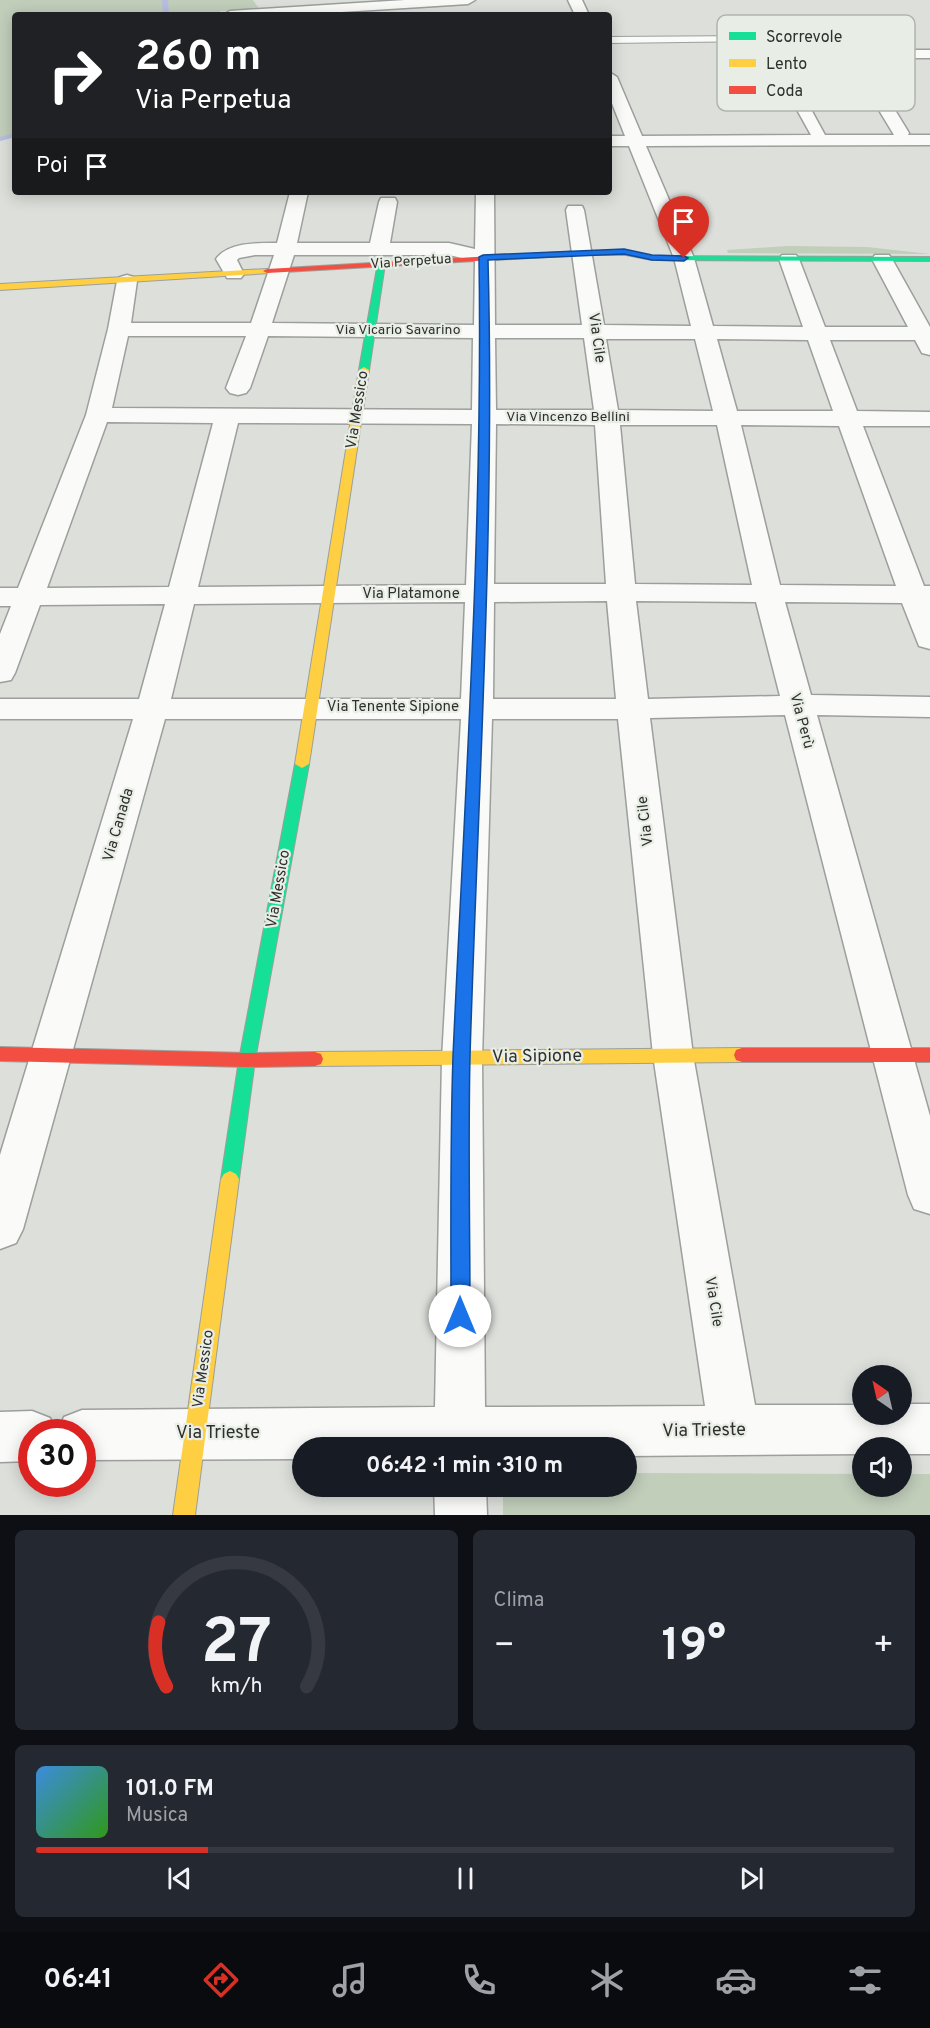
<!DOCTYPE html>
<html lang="it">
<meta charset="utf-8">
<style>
body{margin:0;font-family:Overpass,sans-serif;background:#242831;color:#f1f3f6;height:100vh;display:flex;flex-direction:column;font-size:22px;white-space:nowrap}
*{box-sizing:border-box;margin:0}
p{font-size:20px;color:#9ea1a6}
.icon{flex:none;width:33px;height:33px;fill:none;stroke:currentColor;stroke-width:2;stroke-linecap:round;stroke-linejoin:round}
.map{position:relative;height:1515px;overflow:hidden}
.sheet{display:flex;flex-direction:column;gap:15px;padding:15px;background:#0d0f14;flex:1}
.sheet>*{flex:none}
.banner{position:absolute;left:12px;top:12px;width:600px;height:183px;border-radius:6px;box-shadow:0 3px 15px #0003;background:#202124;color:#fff;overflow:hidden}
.needle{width:39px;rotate:326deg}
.tools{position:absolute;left:852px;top:1365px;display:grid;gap:12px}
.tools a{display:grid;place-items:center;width:60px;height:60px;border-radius:50%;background:#171b24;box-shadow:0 3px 15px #0003;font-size:30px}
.speed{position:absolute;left:18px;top:1419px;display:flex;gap:12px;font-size:30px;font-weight:700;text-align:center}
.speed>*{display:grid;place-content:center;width:78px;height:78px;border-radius:50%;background:#171b24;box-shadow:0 3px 15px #0003;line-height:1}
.speed .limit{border:9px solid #d22;background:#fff;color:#111}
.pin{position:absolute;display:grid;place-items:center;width:51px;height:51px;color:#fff;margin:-62px -26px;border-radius:50% 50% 50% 0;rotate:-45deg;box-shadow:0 0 6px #0007}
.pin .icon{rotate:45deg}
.me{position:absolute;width:66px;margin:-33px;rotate:0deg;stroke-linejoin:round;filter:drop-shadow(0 0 4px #0008)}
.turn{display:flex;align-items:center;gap:21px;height:126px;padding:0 24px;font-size:27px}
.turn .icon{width:78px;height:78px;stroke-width:2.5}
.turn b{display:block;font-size:42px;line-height:51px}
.then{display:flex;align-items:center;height:57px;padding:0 24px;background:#0003;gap:12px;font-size:22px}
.big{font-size:45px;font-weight:700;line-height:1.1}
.sheet .card{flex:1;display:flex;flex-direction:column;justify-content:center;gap:9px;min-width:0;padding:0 21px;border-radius:9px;background:#242831}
.sheet .dial{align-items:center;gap:0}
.dial svg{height:156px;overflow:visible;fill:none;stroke:#363941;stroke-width:7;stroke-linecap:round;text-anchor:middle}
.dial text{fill:#f1f3f6;stroke:none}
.song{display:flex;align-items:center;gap:18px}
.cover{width:72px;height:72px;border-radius:9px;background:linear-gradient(135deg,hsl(210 70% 55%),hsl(110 70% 35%))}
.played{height:6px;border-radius:3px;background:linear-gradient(90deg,#d93025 20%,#363941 20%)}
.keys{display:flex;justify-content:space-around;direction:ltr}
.heat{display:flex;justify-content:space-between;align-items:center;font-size:33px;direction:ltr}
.sheet .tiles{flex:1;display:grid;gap:15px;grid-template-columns:1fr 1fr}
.card:last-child{grid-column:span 2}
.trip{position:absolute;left:292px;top:1437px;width:345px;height:60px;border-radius:30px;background:#171b24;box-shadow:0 3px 15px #0003;font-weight:700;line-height:60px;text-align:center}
.dock{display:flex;height:96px;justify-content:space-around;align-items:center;background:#090b0e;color:#9ea1a6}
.dock .icon{width:42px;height:42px}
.dock .selected{color:#d93025}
.dock b{font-size:27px;color:#f1f3f6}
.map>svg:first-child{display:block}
.green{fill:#c1ceba}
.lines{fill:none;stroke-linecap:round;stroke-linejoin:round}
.stream{fill:#b8bee2;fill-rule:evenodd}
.lane-casing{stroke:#9c9f9b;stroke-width:2}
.street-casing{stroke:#9c9f9b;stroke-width:3}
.fast-casing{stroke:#9c9f9b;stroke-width:2}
.slow-casing{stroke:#9c9f9b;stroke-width:2}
.jam-casing{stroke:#9c9f9b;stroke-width:2}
.lane{fill:#fafaf9;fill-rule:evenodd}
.street{fill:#fafaf9;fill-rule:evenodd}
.fast{fill:#16e098;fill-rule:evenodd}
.slow{fill:#ffcf43;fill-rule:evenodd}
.jam{fill:#f24e42;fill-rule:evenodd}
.route{fill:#1a73e8;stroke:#114b97;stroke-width:1.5}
.labels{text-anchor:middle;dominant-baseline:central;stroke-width:4.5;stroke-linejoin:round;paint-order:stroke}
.far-street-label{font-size:14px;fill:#2e302d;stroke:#e8eee5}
.street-label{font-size:15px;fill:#2e302d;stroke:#e8eee5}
.near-street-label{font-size:18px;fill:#2e302d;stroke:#e8eee5}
.key{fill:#e8eee5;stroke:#b0b5ae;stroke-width:1.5}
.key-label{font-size:16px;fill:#2e302d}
</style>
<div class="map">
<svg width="930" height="1515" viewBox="0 0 930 1515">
<rect width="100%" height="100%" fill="#dcdfda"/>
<g class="green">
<polygon points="0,0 253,0 260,10 220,11 220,15 15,15 15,137 0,141"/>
<polygon points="788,246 867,247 930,254 728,253 727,250"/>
<polygon points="627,1473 862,1474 862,1486 902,1486 902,1474 930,1474 930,1515 503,1515 503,1487 627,1486"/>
</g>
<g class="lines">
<g class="stream">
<polygon points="162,0 168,0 169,15 163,15"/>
<polygon points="15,133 15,137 0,141 0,137"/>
</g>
<g class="lane-casing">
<polygon id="lane" points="754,36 758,37 758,41 609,43 609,37"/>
</g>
<g class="street-casing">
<g id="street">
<polygon points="405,0 475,0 468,4 294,15 223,15 230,11"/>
<polygon points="568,0 582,0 589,15 575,15"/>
<path d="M773 50H930V58H783L825 135H894L865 87 873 82 881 87 909 133 908 135H930V145L646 146 694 258 713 326 803 327 779 259 782 255H796L799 259 825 327H908L872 259 875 255H889L892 259 930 327V355L922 353 915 340H830L857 411 930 412V426H863L924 586H930V649L919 646 902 603 785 602 811 695 930 697V717L817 715 930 1116V1214L914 1209 908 1195 785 715 650 718 693 1055 755 1405H862V1414H902V1404H930V1454H902V1448H862V1454L627 1456V1448H303V1459L82 1460V1432H58L64 1417 82 1410 435 1407 442 1059 461 719H165L23 1229 16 1243 0 1249V1155L133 719H0V699H139L165 604 40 605 15 673 11 680 0 682V634L11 606H0V588H18L86 415 108 329 117 281 120 277 127 275 134 277 137 281 131 323H251L274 255H255L239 258 237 260 244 274 241 278H227L216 259C228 242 258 243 277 243L290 192H308L297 243H370L379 202 381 198H395L397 202 390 243H449L475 249 476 192H494L495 325H582L566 210 568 206H582L584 210 604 325 691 326 674 258 629 146H609V136H625L609 96V72L617 77 642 136 811 135 766 54ZM294 255H449L475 261 474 325 272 323ZM128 336H246L226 388 230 393 238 395 246 393 250 388 268 336 473 338 472 410 112 408ZM495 338H584L594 410H496ZM606 339H695L713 411 618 410ZM717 339 808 340 833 411H737ZM107 422 213 423 169 587 47 588ZM238 423 472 424 466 585 198 587ZM496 424 595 425 606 584H494ZM620 425H717L752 585 635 584ZM741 425 839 426 896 586 780 585ZM607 601 616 699H493L494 602ZM636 601 756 602 780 696 648 699ZM465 602 461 699H171L194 604ZM492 719H618L653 1055 705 1406 485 1407 482 1059Z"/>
<polygon points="32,1411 50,1418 56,1432 32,1432 32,1461 0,1462 0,1412"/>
<polygon points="434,1486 486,1486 487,1515 435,1515"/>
</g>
</g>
<g class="fast-casing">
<g id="fast">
<polygon points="626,251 652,256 930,257 930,261 652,260 626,255"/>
<polygon points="378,262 385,264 369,370 364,373 359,370"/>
<polygon points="302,760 309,764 255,1060 239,1179 236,1184 230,1187 224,1184 221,1179 239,1060 295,764"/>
</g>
</g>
<g class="slow-casing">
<g id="slow">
<polygon points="267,269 271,271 270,273 0,290 0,284"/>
<polygon points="364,367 369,370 309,764 302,768 295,764 359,370"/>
<polygon points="742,1048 748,1050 750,1055 748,1060 742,1062 315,1066 309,1064 307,1059 309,1054 315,1052"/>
<polygon points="230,1171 236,1174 239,1179 195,1515 173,1515 221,1179 224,1174"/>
</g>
</g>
<g class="jam-casing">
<g id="jam">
<polygon points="582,251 629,251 633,253 629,255 582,255 267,273 263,271 267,269"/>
<polygon points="0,1047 247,1053 315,1052 321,1054 323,1059 321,1064 315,1066 247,1067 0,1061"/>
<polygon points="742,1048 930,1048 930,1062 742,1062 736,1060 734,1055 736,1050"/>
</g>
</g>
<use href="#lane" class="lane"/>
<use href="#street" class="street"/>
<use href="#fast" class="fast"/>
<use href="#slow" class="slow"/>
<use href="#jam" class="jam"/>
</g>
<path class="route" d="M624 249 652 255 684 256 688 258 684 261 652 260 624 254 488 260C495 525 478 791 470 1056 468 1143 470 1230 470 1316L467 1323 460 1326 454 1323 451 1316C451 1230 450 1142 453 1056 465 790 483 524 479 257L483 255Z"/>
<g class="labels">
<g class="far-street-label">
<text transform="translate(411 262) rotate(-4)">Via Perpetua</text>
<text x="398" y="330">Via Vicario Savarino</text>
<text x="568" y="417">Via Vincenzo Bellini</text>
</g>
<g class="street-label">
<text transform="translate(596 338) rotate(82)">Via Cile</text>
<text transform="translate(358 410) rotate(-81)">Via Messico</text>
<text x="411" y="594">Via Platamone</text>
<text x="393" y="707">Via Tenente Sipione</text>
<text transform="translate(801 721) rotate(75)">Via Perù</text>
<text transform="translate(646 821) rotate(-97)">Via Cile</text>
<text transform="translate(119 825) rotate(-74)">Via Canada</text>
<text transform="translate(279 889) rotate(-80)">Via Messico</text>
<text transform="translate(713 1302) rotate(81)">Via Cile</text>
<text transform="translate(204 1369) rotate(-82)">Via Messico</text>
</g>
<g class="near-street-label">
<text transform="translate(537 1057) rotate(-1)">Via Sipione</text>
<text transform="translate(704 1431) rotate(-1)">Via Trieste</text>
<text x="218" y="1433">Via Trieste</text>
</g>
</g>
<rect x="717" y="15" width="198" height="96" rx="9" class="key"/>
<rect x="729" y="32" width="27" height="8" fill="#16e098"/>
<rect x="729" y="59" width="27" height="8" fill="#ffcf43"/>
<rect x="729" y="86" width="27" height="8" fill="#f24e42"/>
<g class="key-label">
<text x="766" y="42">Scorrevole</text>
<text x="766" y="69">Lento</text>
<text x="766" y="96">Coda</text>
</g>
</svg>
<div class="tools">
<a><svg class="needle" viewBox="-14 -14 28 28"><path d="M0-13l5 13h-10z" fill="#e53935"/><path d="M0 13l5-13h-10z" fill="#9ea1a6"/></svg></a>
<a><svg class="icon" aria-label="sound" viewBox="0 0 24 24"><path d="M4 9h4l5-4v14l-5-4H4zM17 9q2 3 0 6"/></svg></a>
</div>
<div class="speed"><div class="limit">30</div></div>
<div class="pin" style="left:684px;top:258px;background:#d93025"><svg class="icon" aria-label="arrive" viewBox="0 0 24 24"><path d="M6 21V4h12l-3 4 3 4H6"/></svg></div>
<svg class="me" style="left:460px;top:1316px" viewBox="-20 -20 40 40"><circle r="19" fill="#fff"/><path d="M0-13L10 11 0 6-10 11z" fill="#1a73e8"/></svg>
<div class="trip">06:42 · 1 min · 310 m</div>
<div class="banner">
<div class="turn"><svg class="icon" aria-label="right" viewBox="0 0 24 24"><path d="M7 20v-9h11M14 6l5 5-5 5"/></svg><div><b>260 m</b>Via Perpetua</div></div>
<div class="then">Poi<svg class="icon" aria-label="arrive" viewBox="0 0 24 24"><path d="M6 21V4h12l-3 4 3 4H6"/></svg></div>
</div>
</div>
<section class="sheet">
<div class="tiles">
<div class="card dial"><svg viewBox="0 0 100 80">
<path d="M14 69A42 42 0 1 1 86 69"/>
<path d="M14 69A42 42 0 0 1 10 36" stroke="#d93025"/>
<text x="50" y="56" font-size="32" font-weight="700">27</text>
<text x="50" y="72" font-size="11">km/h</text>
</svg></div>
<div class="card"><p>Clima</p>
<div class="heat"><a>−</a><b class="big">19°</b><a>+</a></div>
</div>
<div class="card">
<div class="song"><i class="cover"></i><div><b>101.0 FM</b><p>Musica</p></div></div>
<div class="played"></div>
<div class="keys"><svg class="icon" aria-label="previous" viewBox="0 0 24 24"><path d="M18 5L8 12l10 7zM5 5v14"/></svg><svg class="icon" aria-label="pause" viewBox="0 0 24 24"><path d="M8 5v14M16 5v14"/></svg><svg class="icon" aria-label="next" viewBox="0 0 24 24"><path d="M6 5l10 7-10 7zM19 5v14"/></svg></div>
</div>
</div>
</section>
<nav class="dock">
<b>06:41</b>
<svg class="icon selected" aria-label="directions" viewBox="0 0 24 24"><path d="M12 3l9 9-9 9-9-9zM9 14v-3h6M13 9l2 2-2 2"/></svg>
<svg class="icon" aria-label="music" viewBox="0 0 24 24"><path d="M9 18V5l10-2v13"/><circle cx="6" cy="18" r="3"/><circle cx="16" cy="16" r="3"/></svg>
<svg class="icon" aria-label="phone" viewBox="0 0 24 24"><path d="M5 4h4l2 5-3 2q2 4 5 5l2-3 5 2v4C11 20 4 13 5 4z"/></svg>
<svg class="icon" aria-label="climate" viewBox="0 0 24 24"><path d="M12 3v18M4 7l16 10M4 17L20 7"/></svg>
<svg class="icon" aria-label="car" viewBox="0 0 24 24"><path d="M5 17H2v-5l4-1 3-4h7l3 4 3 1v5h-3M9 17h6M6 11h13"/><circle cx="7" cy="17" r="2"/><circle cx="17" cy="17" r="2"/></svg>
<svg class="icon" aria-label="filters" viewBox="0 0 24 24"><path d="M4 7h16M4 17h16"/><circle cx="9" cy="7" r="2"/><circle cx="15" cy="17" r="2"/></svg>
</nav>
